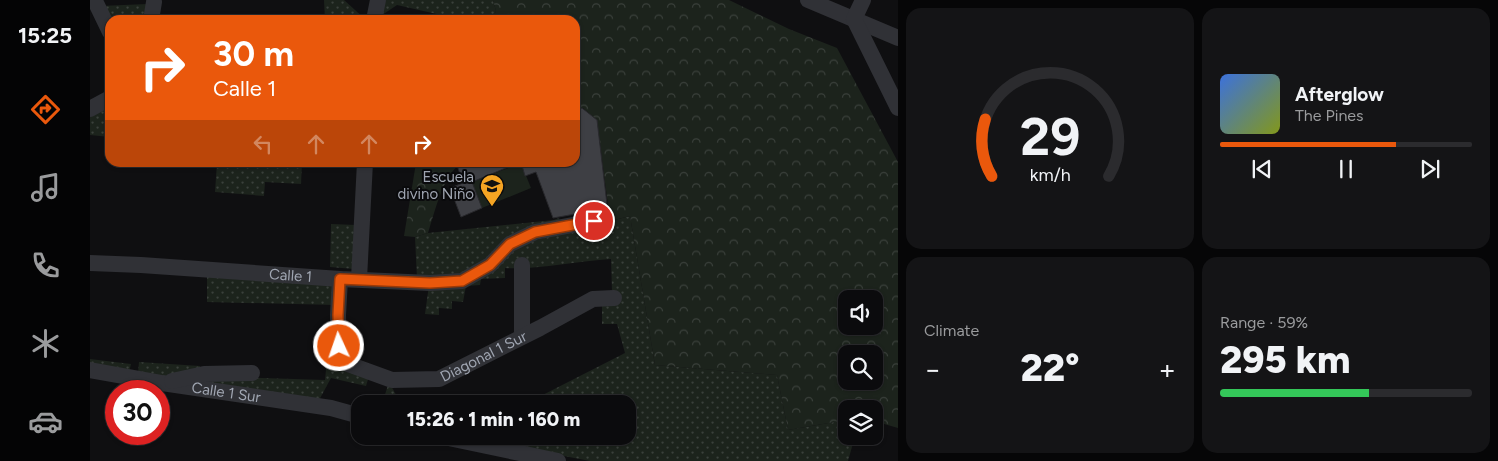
<!DOCTYPE html>
<meta charset="utf-8">
<style>
body{margin:0;font-family:Figtree,sans-serif;background:#141416;color:#f1f3f6;height:100vh;display:flex;flex-direction:column;font-size:19px;white-space:nowrap}
*{box-sizing:border-box;margin:0}
p{font-size:16px;color:#9a9b9d}
.icon{flex:none;width:28px;height:28px;fill:none;stroke:currentColor;stroke-width:2;stroke-linecap:round;stroke-linejoin:round}
.map{position:relative;flex:1;overflow:hidden}
.sheet{display:flex;flex-direction:column;gap:8px;padding:8px;background:#060607;width:600px}
.sheet>*{flex:none}
.banner{position:absolute;left:15px;top:15px;width:475px;height:152px;border-radius:15px;box-shadow:0 1px 4px #0004,0 0 0 1px #2b2b2e;background:#ea580c;color:#fff;overflow:hidden}
.tools{position:absolute;left:748px;top:290px;display:grid;gap:10px}
.tools a{display:grid;place-items:center;width:45px;height:45px;border-radius:10px;background:#0b0b0d;box-shadow:0 1px 4px #0004,0 0 0 1px #2b2b2e;font-size:25px}
.speed{position:absolute;left:15px;top:380px;display:flex;gap:10px;font-size:25px;font-weight:700;text-align:center}
.speed>*{display:grid;place-content:center;width:65px;height:65px;border-radius:50%;background:#0b0b0d;box-shadow:0 1px 4px #0004,0 0 0 1px #2b2b2e;line-height:1}
.speed .limit{border:8px solid #d22;background:#fff;color:#111}
.pin{position:absolute;display:grid;place-items:center;width:42px;height:42px;color:#fff;margin:-21px;border:2px solid #fff;border-radius:50%;box-shadow:0 1px 5px #0007}
.me{position:absolute;width:55px;margin:-28px;rotate:357deg;stroke-linejoin:round;filter:drop-shadow(0 0 4px #0008)}
.turn{display:flex;align-items:center;gap:18px;height:105px;padding:0 25px;font-size:22px}
.turn .icon{width:65px;height:65px;stroke-width:2.5}
.turn b{display:block;font-size:35px;line-height:42px}
.lanes{display:flex;align-items:center;height:48px;padding:0 25px;background:#0003;justify-content:center;gap:25px;direction:ltr}
.lanes .off{opacity:.35}
.big{font-size:38px;font-weight:800;line-height:1.1}
.sheet .tile{flex:1;display:flex;flex-direction:column;justify-content:center;gap:8px;min-width:0;padding:0 18px;border-radius:15px;background:#141416}
.sheet .dial{align-items:center;gap:0}
.dial svg{height:130px;overflow:visible;fill:none;stroke:#2b2b2e;stroke-width:7;stroke-linecap:round;text-anchor:middle}
.dial text{fill:#f1f3f6;stroke:none}
.song{display:flex;align-items:center;gap:15px}
.cover{width:60px;height:60px;border-radius:8px;background:linear-gradient(135deg,hsl(220 70% 55%),hsl(70 70% 35%))}
.played{height:5px;border-radius:2px;background:linear-gradient(90deg,#ea580c 70%,#2b2b2e 70%)}
.keys{display:flex;justify-content:space-around;direction:ltr}
.heat{display:flex;justify-content:space-between;align-items:center;font-size:28px;direction:ltr}
.charge{height:8px;border-radius:4px;background:linear-gradient(90deg,#34c759 59%,#2b2b2e 0)}
.sheet .tiles{flex:1;display:grid;gap:8px;grid-template-columns:repeat(2,1fr)}
.trip{position:absolute;left:261px;top:395px;width:285px;height:50px;border-radius:15px;background:#0b0b0d;box-shadow:0 1px 4px #0004,0 0 0 1px #2b2b2e;font-weight:800;line-height:50px;text-align:center}
main{display:flex;flex:1;min-height:0}
.tab-bar{display:flex;flex-direction:column;width:90px;justify-content:space-around;align-items:center;background:#040405;color:#9a9b9d}
.tab-bar .icon{width:35px;height:35px}
.tab-bar .selected{color:#ea580c}
.tab-bar b{font-size:22px;color:#f1f3f6}
.map>svg:first-child{display:block}
.grass{fill:url(#grass-dots)}
.forest{fill:url(#forest-crowns);fill-rule:evenodd}
.pitch{fill:#1c231c}
.building{fill:#3e3f44;stroke:#29292d}
.lines{fill:none;stroke-linecap:round;stroke-linejoin:round}
.minor{stroke:#303136;stroke-width:16}
.route-casing{stroke:#983908;stroke-width:12}
.route{stroke:#ea580c;stroke-width:9}
.labels{text-anchor:middle;dominant-baseline:central;stroke-width:4;stroke-linejoin:round;paint-order:stroke}
.poi-label{font-size:15px;fill:#a0a6b2;stroke:#0a0a0c;text-anchor:end}
.street-label{font-size:15px;fill:#a0a6b2;stroke:#0a0a0c}
</style>
<main>
<nav class="tab-bar">
<b>15:25</b>
<svg class="icon selected" aria-label="directions" viewBox="0 0 24 24"><path d="M12 3l9 9-9 9-9-9zM9 14v-3h6M13 9l2 2-2 2"/></svg>
<svg class="icon" aria-label="music" viewBox="0 0 24 24"><path d="M9 18V5l10-2v13"/><circle cx="6" cy="18" r="3"/><circle cx="16" cy="16" r="3"/></svg>
<svg class="icon" aria-label="phone" viewBox="0 0 24 24"><path d="M5 4h4l2 5-3 2q2 4 5 5l2-3 5 2v4C11 20 4 13 5 4z"/></svg>
<svg class="icon" aria-label="climate" viewBox="0 0 24 24"><path d="M12 3v18M4 7l16 10M4 17L20 7"/></svg>
<svg class="icon" aria-label="car" viewBox="0 0 24 24"><path d="M5 17H2v-5l4-1 3-4h7l3 4 3 1v5h-3M9 17h6M6 11h13"/><circle cx="7" cy="17" r="2"/><circle cx="17" cy="17" r="2"/></svg>
</nav>
<div class="map">
<svg width="808" height="461" viewBox="0 0 808 461">
<defs>
<pattern id="grass-dots" width="8" height="8" patternUnits="userSpaceOnUse" patternTransform="scale(1.25)"><rect width="8" height="8" fill="#1c231c"/><path d="M2 2h.1M6 6h.1" fill="none" stroke="#3a403b" stroke-width="1.8" stroke-linecap="round"/></pattern>
<pattern id="forest-crowns" width="20" height="18" patternUnits="userSpaceOnUse" patternTransform="scale(1.25)"><rect width="20" height="18" fill="#1c231c"/><path d="M2 6a3 3 0 1 1 6 0M12 15a3 3 0 1 1 6 0" fill="none" stroke="#3a403b"/></pattern>
</defs>
<rect width="100%" height="100%" fill="#0f0f11"/>
<g class="grass">
<polygon points="234,0 254,0 276,20 235,20"/>
<polygon points="289,0 403,0 406,11 402,20 373,20 307,5 286,19"/>
<polygon points="58,4 57,20 20,20 10,6"/>
<polygon points="20,100 20,137 0,135 0,110"/>
<polygon points="127,163 212,163 211,184 175,182 174,196 125,192"/>
<path d="M540 216 565 365 687 375 698 430 756 420V436H765L758 461H500L370 436H538V404H435L535 353 527 324H512V302L522 292 521 259C486 261 449 270 415 268V278L391 279 390 285 376 286 373 302 362 301V309L349 308V315L335 314 339 285 373 283 423 246Z"/>
<polygon points="469,218 471,224 372,278 327,279 325,237 338,233 464,220"/>
<polygon points="241,224 266,225 264,269 240,267"/>
<polygon points="117,272 247,282 245,305 117,302"/>
<polygon points="238,349 245,349 279,376 276,386 241,378 228,402 93,382 115,376 235,380"/>
<polygon points="0,359 41,364 39,372 0,366"/>
<polygon points="49,362 110,366 110,372 76,379 48,374"/>
<polygon points="299,382 311,404 292,404"/>
</g>
<g class="forest">
<path d="M403 0H639L699 29 747 48 808 162V428L784 421V409H756V420L698 430 687 375 565 365 540 216 520 221 507 120 493 108 485 111V20H402L406 11ZM756 299H784V326H756ZM756 354H784V381H756Z"/>
<path d="M326 163H373C354 170 344 215 338 233L325 237 314 236Z"/>
</g>
<polygon class="pitch" points="431,163 441,188 392,208 382,182"/>
<g class="building">
<polygon points="492,108 507,120 518,213 512,215 508,212 502,211 463,218 446,172 435,176 431,162 485,162 485,111"/>
<polygon points="373,162 428,162 428,163 382,182 392,208 371,217 360,188 373,183 367,165"/>
</g>
<g class="lines">
<g class="minor">
<polyline points="718,0 808,38"/>
<polyline points="773,0 764,19 808,108"/>
<polyline points="6,3 20,32"/>
<polyline points="61,20 64,2"/>
<polyline points="284,20 288,0"/>
<polyline points="0,109 20,98"/>
<path id="s1" d="M0 263 51 265 250 279 340 283 372 281 400 265 420 244 445 232 504 221"/>
<polyline points="432,265 432,336"/>
<path id="s2" d="M250 279 248 315 249 353 258 364 302 380 349 379 450 328 503 299 524 298"/>
<polyline points="269,279 275,162"/>
<path id="s3" d="M0 370 72 383 241 408 270 416"/>
<polyline points="82,381 114,374 162,373"/>
<polyline points="349,436 468,461"/>
</g>
</g>
<g class="lines">
<g class="route-casing">
<polyline id="route" points="249,346 248,315 250,279 340,283 372,281 400,265 420,244 445,232 504,221"/>
</g>
<use href="#route" class="route"/>
</g>
<defs>
<g id="school-pin" transform="scale(1.25)"><path d="M0 17L-7.5 6A9.5 9.5 0 1 1 7.5 6Z" fill="#f5a423" stroke="#0a0a0c"/><path d="M0-5L7-2L0 1L-7-2ZM-4 1L0 2.5L4 1V4Q0 6-4 4Z" fill="#111"/></g>
</defs>
<g fill-rule="evenodd">
<use href="#school-pin" x="402" y="186"/>
</g>
<g class="labels">
<g class="poi-label">
<text x="384" y="177">Escuela<tspan x="384" dy="17">divino Niño</tspan></text>
</g>
<g class="street-label">
<text stroke="none"><textPath href="#s1" startOffset="201">Calle 1</textPath></text>
<text stroke="none"><textPath href="#s2" startOffset="232">Diagonal 1 Sur</textPath></text>
<text stroke="none"><textPath href="#s3" startOffset="138">Calle 1 Sur</textPath></text>
</g>
</g>
</svg>
<div class="tools">
<a><svg class="icon" aria-label="sound" viewBox="0 0 24 24"><path d="M4 9h4l5-4v14l-5-4H4zM17 9q2 3 0 6"/></svg></a>
<a><svg class="icon" aria-label="search" viewBox="0 0 24 24"><circle cx="10" cy="10" r="6"/><path d="M15 15l6 6"/></svg></a>
<a><svg class="icon" aria-label="layers" viewBox="0 0 24 24"><path d="M12 4l9 5-9 5-9-5zM3 14l9 5 9-5"/></svg></a>
</div>
<div class="speed"><div class="limit">30</div></div>
<div class="pin" style="left:504px;top:221px;background:#d93025"><svg class="icon" aria-label="arrive" viewBox="0 0 24 24"><path d="M6 21V4h12l-3 4 3 4H6"/></svg></div>
<svg class="me" style="left:249px;top:346px" viewBox="-20 -20 40 40"><circle r="17" fill="#ea580c" stroke="#fff" stroke-width="3"/><path d="M0-11L8 9 0 5-8 9z" fill="#fff"/></svg>
<div class="trip">15:26 · 1 min · 160 m</div>
<div class="banner">
<div class="turn"><svg class="icon" aria-label="right" viewBox="0 0 24 24"><path d="M7 20v-9h11M14 6l5 5-5 5"/></svg><div><b>30 m</b>Calle 1</div></div>
<div class="lanes"><svg class="icon off" aria-label="left" viewBox="0 0 24 24"><path d="M17 20v-9H6M10 6l-5 5 5 5"/></svg><svg class="icon off" aria-label="ahead" viewBox="0 0 24 24"><path d="M12 20V5M6 11l6-6 6 6"/></svg><svg class="icon off" aria-label="ahead" viewBox="0 0 24 24"><path d="M12 20V5M6 11l6-6 6 6"/></svg><svg class="icon" aria-label="right" viewBox="0 0 24 24"><path d="M7 20v-9h11M14 6l5 5-5 5"/></svg></div>
</div>
</div>
<section class="sheet">
<div class="tiles">
<div class="tile dial"><svg viewBox="0 0 100 80">
<path d="M14 69A42 42 0 1 1 86 69"/>
<path d="M14 69A42 42 0 0 1 10 34" stroke="#ea580c"/>
<text x="50" y="56" font-size="32" font-weight="700">29</text>
<text x="50" y="72" font-size="11">km/h</text>
</svg></div>
<div class="tile">
<div class="song"><i class="cover"></i><div><b>Afterglow</b><p>The Pines</p></div></div>
<div class="played"></div>
<div class="keys"><svg class="icon" aria-label="previous" viewBox="0 0 24 24"><path d="M18 5L8 12l10 7zM5 5v14"/></svg><svg class="icon" aria-label="pause" viewBox="0 0 24 24"><path d="M8 5v14M16 5v14"/></svg><svg class="icon" aria-label="next" viewBox="0 0 24 24"><path d="M6 5l10 7-10 7zM19 5v14"/></svg></div>
</div>
<div class="tile"><p>Climate</p>
<div class="heat"><a>−</a><b class="big">22°</b><a>+</a></div>
</div>
<div class="tile"><p>Range · 59%</p><b class="big">295 km</b><div class="charge"></div></div>
</div>
</section>
</main>
